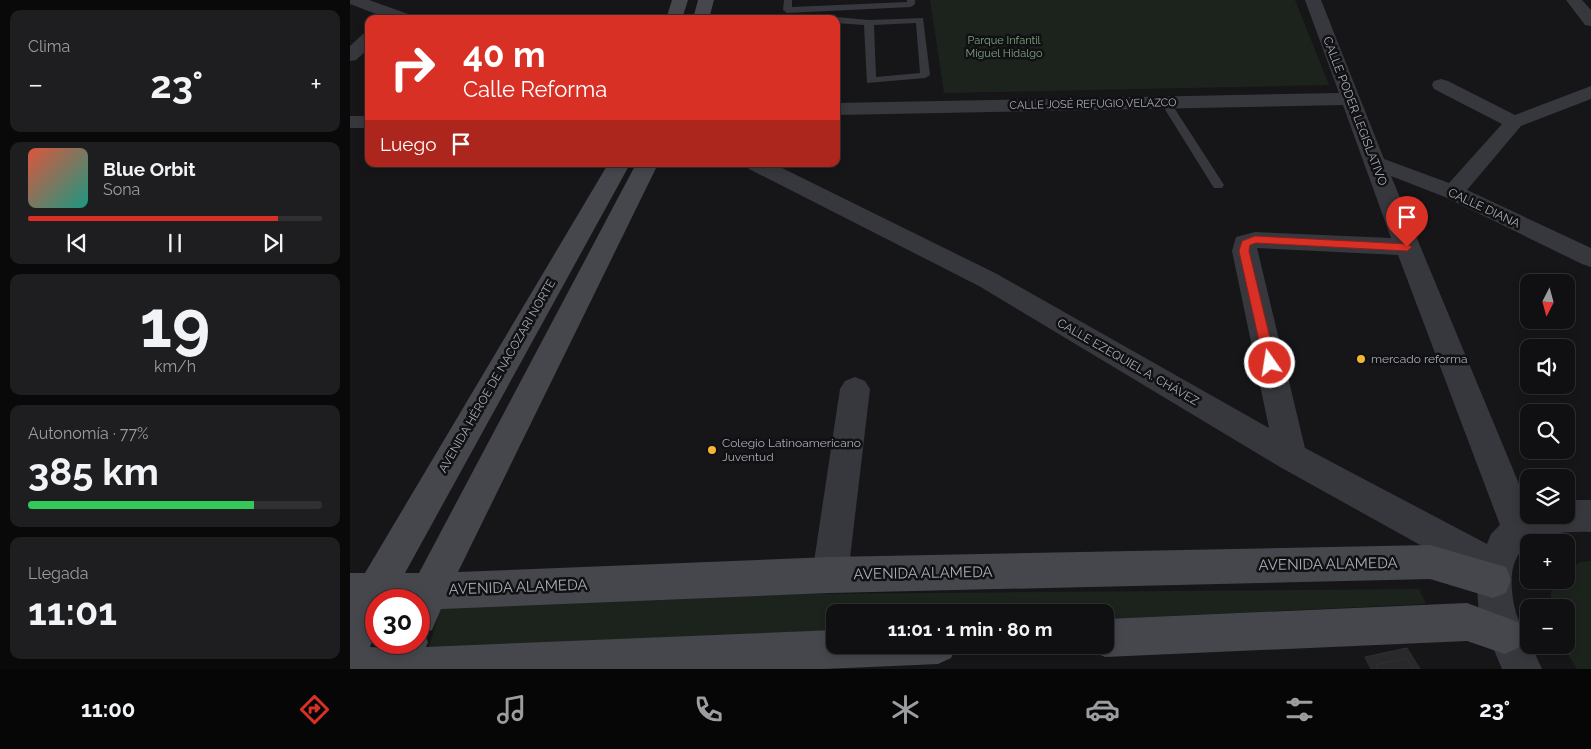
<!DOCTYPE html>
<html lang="es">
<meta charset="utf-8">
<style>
body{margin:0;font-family:Raleway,sans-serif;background:#1e1e20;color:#f1f3f6;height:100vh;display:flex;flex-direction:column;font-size:19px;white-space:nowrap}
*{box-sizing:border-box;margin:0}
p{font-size:16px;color:#9c9d9f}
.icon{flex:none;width:28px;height:28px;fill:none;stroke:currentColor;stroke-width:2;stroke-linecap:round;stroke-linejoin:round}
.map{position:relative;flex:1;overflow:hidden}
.details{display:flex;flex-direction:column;gap:10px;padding:10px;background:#09090a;width:350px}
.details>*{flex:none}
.guide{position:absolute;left:15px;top:15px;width:475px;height:152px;border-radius:10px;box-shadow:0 2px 8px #0003,0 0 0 1px #303032;background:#d93025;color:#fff;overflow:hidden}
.needle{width:32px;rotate:186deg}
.controls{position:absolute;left:1170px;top:274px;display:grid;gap:10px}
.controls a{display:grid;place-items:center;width:55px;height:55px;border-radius:10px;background:#101012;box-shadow:0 2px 8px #0003,0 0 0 1px #303032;font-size:25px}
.speed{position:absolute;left:15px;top:589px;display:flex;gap:10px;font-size:25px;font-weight:700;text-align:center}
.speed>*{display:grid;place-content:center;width:65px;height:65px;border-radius:50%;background:#101012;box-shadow:0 2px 8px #0003,0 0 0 1px #303032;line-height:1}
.speed .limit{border:8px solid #d22;background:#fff;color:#111}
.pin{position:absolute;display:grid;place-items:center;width:42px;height:42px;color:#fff;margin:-51px -21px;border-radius:50% 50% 50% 0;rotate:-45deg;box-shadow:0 0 5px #0007}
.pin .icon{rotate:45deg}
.me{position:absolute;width:55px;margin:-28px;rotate:347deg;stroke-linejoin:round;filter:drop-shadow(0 0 4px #0008)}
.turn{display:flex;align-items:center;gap:18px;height:105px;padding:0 15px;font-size:22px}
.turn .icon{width:65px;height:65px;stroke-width:2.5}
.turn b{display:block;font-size:35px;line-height:42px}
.then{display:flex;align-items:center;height:48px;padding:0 15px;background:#0003;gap:10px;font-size:19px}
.big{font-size:38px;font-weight:700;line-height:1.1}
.details .card{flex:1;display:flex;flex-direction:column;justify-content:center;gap:8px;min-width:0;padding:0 18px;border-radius:10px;background:#1e1e20}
.details .dial{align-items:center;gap:0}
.dial b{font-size:65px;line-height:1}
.song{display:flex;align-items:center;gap:15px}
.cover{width:60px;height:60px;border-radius:8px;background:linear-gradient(135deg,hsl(10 70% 55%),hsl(170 70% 35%))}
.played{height:5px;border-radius:2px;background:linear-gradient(90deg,#d93025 85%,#303032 85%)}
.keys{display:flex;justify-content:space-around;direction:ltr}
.heat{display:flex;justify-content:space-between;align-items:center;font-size:28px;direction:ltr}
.charge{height:8px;border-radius:4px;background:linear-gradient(90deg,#34c759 77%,#303032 0)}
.trip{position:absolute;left:476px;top:604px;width:288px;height:50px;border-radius:10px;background:#101012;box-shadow:0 2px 8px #0003,0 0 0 1px #303032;font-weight:700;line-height:50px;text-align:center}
.tabs{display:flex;height:80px;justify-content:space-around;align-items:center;background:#060607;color:#9c9d9f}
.tabs .icon{width:35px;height:35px}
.tabs .on{color:#d93025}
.tabs b{font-size:22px;color:#f1f3f6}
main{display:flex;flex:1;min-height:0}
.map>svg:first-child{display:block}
.green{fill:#1c231d}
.building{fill:#29292c;stroke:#303034}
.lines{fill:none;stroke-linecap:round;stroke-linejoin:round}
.lane{fill:#37383d;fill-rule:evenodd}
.street{fill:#37383d;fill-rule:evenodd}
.secondary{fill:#45474d;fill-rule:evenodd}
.route{fill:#d93025;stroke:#8d1f18}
.poi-dot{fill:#f4b733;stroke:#111113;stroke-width:2}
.labels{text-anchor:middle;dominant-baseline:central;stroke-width:5;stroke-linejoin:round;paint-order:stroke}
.far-park-label{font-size:11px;fill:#7fa482;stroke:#111113}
.far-street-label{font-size:11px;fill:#a8adb8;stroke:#111113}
.street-label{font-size:12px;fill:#a8adb8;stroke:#111113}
.poi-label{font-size:12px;fill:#a8adb8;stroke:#111113;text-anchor:start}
.near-street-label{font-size:15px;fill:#a8adb8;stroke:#111113}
</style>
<main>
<section class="details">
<div class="card"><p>Clima</p>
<div class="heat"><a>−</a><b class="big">23°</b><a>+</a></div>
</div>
<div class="card">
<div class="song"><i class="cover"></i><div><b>Blue Orbit</b><p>Sona</p></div></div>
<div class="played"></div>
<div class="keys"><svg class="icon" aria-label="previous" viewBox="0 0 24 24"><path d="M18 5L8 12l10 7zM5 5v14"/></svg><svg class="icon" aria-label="pause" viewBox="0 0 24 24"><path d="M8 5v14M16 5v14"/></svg><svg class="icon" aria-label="next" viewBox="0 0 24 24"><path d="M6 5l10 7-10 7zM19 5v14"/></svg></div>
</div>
<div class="card dial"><b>19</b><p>km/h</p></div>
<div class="card"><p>Autonomía · 77%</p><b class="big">385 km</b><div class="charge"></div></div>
<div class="card"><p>Llegada</p><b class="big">11:01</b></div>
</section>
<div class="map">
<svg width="1241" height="669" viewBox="0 0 1241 669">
<rect width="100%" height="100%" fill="#161618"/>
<g class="green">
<polygon points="580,0 945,0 979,85 594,93"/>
<polygon points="1241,561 1241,669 1227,669 1212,645 1216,645 1216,608 1201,607 1201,592 1207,580 1216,580 1216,570 1230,562"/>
<polygon points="1069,589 1076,604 755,619 755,612 485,612 485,631 78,650 94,597"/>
</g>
<g class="building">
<polygon points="1057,648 1070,669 1021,669 1015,657"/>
<polygon points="1057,658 1063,669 1027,669 1026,665"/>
</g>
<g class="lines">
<g class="lane">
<polygon points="434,0 442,0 442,7 557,2 557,0 565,0 565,4 561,7 437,13 433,10"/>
<path d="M486 17 519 20 573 18 580 75 575 78 517 83 514 25 486 23V19H482ZM566 23 570 73 526 77 524 25Z"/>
<polygon points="816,100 821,103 874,185 872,188 864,188 862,185 811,103"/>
</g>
<g class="street">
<polygon points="0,0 19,0 61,15 63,19 39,19 0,4"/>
<path d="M955 0H971L1034 159 1099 183 1152 124 1084 89 1082 85 1084 81 1091 79 1098 81 1165 115 1241 86V99L1171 126 1117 190 1241 248V267L1232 264 1095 197 1041 176 1179 508V515H1216V500H1241V532C1182 530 1149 547 1166 613 1169 623 1179 635 1179 645H1181L1192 669H1152L1129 614 1126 576 930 467 629 286 399 169 396 164H424L647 274 919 428 882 251 886 237 905 232 1041 238 993 105 486 115V103L989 93ZM907 248 1048 255 1150 525 1141 534 1137 544 955 448Z"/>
<polygon points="1216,0 1232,0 1241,10 1241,26 1235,25"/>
<polygon points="19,33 19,48 6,60 0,61 0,46 13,34"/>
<rect x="0" y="116" width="19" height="12"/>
<polygon points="505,377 515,381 520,389 498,575 493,588 480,593 467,588 462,575 490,389 495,381"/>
</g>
<g class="secondary">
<polygon points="322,0 338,0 332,19 316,19"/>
<polygon points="348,0 364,0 359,19 343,19"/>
<path d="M258 164H280L55 573H69L286 164H308L108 572 480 557 1080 545 1156 567 1161 580 1156 593 1143 598 1080 579 480 593 91 609 82 630 74 633 78 642 76 647 485 630V645H607L601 658 588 664 474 669H0V573H15ZM26 600H69V642H40L38 648 20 647 26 632Z"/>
<polygon points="1117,603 1168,622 1174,635 1168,648 1155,654 1117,641 755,657 742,651 739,645 755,645 755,619"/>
</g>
</g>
<polygon class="route" points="905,236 1057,244 1062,247 1057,251 906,243 900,245 899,251 926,363 924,366 916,366 914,363 889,251 892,241"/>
<g class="poi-dot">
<circle cx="1011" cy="359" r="5"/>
<circle cx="362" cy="450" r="5"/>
</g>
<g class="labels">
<g class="far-park-label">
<text x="654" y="40">Parque Infantil<tspan x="654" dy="13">Miguel Hidalgo</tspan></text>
</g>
<g class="far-street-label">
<text transform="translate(743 104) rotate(-1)">CALLE JOSÉ REFUGIO VELAZCO</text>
</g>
<g class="street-label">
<text transform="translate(1005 111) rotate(69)">CALLE PODER LEGISLATIVO</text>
<text transform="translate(1134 208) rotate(25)">CALLE DIANA</text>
<text transform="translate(778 362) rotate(30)">CALLE EZEQUIEL A. CHÁVEZ</text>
<text transform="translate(147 376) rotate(-60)">AVENIDA HÉROE DE NACOZARI NORTE</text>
</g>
<g class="poi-label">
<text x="1021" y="359">mercado reforma</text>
<text x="372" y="443">Colegio Latinoamericano<tspan x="372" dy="14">Juventud</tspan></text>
</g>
<g class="near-street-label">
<text transform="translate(978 564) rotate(-1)">AVENIDA ALAMEDA</text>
<text transform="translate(573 573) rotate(-1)">AVENIDA ALAMEDA</text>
<text transform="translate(168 587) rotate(-2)">AVENIDA ALAMEDA</text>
</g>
</g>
</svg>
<div class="controls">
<a><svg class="needle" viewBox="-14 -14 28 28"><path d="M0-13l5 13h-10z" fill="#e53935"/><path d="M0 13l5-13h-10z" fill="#9c9d9f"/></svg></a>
<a><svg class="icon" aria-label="sound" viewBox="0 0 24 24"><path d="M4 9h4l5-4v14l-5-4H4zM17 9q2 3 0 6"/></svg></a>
<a><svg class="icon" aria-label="search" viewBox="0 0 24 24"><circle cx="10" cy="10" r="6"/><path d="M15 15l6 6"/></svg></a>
<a><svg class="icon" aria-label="layers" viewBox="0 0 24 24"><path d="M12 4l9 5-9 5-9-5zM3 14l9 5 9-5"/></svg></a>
<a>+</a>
<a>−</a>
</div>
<div class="speed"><div class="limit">30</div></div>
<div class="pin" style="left:1057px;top:247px;background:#d93025"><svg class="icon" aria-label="arrive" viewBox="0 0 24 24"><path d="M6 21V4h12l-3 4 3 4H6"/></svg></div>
<svg class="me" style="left:920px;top:363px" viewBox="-20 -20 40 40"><circle r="17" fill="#d93025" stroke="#fff" stroke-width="3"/><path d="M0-11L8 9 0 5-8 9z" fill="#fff"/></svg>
<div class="trip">11:01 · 1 min · 80 m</div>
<div class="guide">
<div class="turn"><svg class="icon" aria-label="right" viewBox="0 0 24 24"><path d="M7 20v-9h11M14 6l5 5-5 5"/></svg><div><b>40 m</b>Calle Reforma</div></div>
<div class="then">Luego<svg class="icon" aria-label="arrive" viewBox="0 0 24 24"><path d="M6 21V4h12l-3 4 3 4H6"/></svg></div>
</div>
</div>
</main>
<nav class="tabs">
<b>11:00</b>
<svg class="icon on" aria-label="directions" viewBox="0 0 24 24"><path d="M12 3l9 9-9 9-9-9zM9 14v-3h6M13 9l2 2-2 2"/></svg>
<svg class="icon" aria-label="music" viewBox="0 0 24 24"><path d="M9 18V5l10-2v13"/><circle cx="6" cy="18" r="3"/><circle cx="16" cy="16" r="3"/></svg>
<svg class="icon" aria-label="phone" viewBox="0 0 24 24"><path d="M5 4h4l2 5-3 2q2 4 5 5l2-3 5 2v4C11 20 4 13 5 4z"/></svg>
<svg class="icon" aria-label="climate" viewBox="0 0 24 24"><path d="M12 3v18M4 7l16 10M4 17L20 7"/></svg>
<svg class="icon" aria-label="car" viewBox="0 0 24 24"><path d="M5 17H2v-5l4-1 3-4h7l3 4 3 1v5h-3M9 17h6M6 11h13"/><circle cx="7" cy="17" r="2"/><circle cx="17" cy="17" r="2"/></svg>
<svg class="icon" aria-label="filters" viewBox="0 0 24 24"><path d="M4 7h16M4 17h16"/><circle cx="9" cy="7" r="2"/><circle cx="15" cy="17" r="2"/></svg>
<b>23°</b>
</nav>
